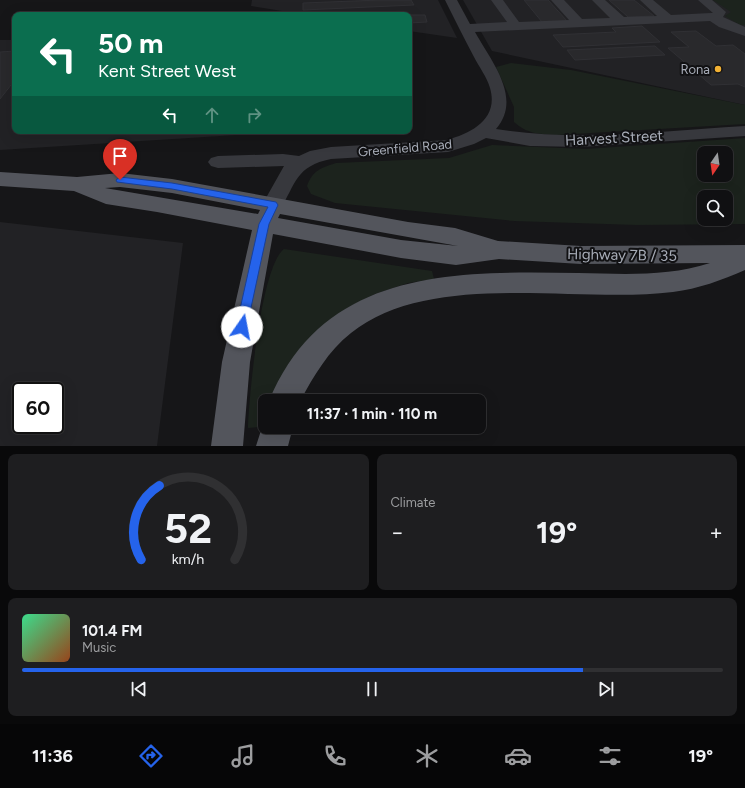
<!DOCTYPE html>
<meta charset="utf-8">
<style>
body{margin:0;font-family:Figtree,sans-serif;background:#1e1e20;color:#f1f3f6;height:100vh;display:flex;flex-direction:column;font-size:15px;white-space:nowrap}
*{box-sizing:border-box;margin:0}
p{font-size:13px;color:#9c9d9f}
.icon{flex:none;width:22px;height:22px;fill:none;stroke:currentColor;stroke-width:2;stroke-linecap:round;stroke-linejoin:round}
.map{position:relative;height:446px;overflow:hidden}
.details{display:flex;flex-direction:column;gap:8px;padding:8px;background:#09090a;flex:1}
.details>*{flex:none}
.top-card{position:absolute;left:12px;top:12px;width:400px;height:122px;border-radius:8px;box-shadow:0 4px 16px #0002,0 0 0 1px #303032;background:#0b6e4f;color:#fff;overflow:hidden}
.needle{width:26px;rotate:193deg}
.buttons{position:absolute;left:697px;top:146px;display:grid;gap:8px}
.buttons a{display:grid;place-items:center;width:36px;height:36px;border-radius:8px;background:#101012;box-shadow:0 4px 16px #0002,0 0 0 1px #303032;font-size:20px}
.speed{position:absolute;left:12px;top:382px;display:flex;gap:8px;font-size:20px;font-weight:700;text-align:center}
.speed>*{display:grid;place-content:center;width:52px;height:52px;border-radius:50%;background:#101012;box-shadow:0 4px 16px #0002,0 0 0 1px #303032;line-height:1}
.speed .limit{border:2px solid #111;border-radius:6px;background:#fff;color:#111}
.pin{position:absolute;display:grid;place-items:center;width:34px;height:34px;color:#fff;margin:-41px -17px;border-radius:50% 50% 50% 0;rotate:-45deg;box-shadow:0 0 4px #0007}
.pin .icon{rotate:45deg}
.me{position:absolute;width:44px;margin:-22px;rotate:12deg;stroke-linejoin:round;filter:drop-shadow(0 0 3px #0008)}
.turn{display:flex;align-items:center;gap:14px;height:84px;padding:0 20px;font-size:18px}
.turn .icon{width:52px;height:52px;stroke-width:2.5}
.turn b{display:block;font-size:28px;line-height:34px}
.lanes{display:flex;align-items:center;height:38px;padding:0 20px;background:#0003;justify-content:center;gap:20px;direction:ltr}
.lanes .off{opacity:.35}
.big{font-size:30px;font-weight:700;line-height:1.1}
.details .card{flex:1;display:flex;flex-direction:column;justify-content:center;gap:6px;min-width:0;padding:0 14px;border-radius:8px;background:#1e1e20}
.details .dial{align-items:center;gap:0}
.dial svg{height:104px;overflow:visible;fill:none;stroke:#303032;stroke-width:7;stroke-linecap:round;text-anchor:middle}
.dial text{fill:#f1f3f6;stroke:none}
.song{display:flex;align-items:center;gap:12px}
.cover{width:48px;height:48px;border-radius:6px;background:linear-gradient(135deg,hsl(150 70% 55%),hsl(20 70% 35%))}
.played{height:4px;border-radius:2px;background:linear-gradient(90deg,#2563eb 80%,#303032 80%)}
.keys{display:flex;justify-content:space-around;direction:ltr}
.heat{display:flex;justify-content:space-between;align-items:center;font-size:22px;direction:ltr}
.details .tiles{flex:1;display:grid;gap:8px;grid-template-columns:1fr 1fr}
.card:last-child{grid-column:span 2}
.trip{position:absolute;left:258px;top:394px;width:228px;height:40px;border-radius:8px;background:#101012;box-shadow:0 4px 16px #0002,0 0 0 1px #303032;font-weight:700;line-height:40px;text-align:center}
.menu{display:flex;height:64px;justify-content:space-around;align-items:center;background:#060607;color:#9c9d9f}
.menu .icon{width:28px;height:28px}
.menu .on{color:#2563eb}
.menu b{font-size:18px;color:#f1f3f6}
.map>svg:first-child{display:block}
.built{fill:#222225;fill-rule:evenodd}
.green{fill:#1c231d;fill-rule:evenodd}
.building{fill:#29292c;stroke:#303034}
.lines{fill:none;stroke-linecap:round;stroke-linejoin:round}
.minor{fill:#37383d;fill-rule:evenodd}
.major{fill:#53555c;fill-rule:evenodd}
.route{fill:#2563eb;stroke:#184099}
.poi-dot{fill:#f2b134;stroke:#111113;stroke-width:1.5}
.labels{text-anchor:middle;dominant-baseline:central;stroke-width:4;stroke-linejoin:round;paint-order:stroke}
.far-poi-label{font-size:13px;fill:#a8adb8;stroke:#111113;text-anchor:end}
.far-street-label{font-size:13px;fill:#a8adb8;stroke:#111113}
.street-label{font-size:15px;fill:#a8adb8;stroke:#111113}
</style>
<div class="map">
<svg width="745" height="446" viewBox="0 0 745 446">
<rect width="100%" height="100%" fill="#161618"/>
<g class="built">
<polygon points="252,0 438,0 457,38 409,31 409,15 307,15 251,6"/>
<polygon points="463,0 745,0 745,105 492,51"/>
<polygon points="0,40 15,40 15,131 237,131 236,135 0,150"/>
<path d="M0 222 183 243 157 446H0ZM21 391H55V425H21Z"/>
</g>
<g class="green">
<polygon points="713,0 745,0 745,25 740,25 725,16 731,12"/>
<path d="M511 63 571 70 745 105V124L556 135C540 134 527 134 514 122V107L496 67Z"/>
<path d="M745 138V224L637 225 514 221 335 203 311 194 307 186C313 170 321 168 336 163L449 158 492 145 586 149ZM704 153H726V175H704ZM704 197H726V219H704Z"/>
<path d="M284 249 432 271 434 279 408 283 375 294 347 308 321 329 271 401H265V415L260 427 248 428C249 396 261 266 284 249Z"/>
</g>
<g class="building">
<polygon points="380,0 411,0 414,5 303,10 303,3"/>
<polygon points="524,0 548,0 567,21 542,22"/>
<polygon points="609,0 634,0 654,16 628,17"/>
<polygon points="411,15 425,15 427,22 409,23 409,19 412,19"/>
<polygon points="642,26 660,42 563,47 553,35 616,32 612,28"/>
<polygon points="696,31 716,46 733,45 745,54 745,87 738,84 711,85 668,48 689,47 671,32"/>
<polygon points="655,46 665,55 575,60 567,50"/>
<polygon points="15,51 15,80 0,99 0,52"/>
</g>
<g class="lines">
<path class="minor" d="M445 0H457L470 24 507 22 491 0H503L519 22 569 20 551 0H564L582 19 610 18 592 0H605L624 17 657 16 640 0H653L671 15 711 13H713L698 0H712L726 12 723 17 745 27V36L719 27 710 21 475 32C491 61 523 98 496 129 578 142 662 131 745 126V136L581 147 530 146 486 138 474 144 448 152 331 159C296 166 296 183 280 210L273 213 266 210 262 205 284 166 218 168 211 166 208 162 211 158 218 156 283 154 299 156 310 151 331 147 447 140C472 133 499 119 490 88 487 77 479 67 474 57 464 38 455 20 445 0Z"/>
<g class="major">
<path d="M0 172 77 177 120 173 172 179 408 222 455 228 498 241 581 246 745 245V270C722 280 698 289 673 292 576 304 431 269 351 333 328 351 314 376 300 401H269C324 268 455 271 578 273 622 274 667 277 710 263L581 264 499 259 456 265 401 258 273 234 250 362 243 446H211L222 362 252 230 157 212 106 204 74 191 0 186ZM120 187 172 193 260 210 258 214 105 188ZM280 214 458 246 401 240 278 218Z"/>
<polygon points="265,418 265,427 293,427 288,446 256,446"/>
</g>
</g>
<polygon class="route" points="120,177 172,183 276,202 278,205 269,224 246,331 242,332 238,331 236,327 259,224 268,207 172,189 117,182 116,180"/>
<circle class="poi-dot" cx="718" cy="69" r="4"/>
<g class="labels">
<g class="far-poi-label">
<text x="710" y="69">Rona</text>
</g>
<g class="far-street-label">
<text transform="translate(405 148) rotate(-5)">Greenfield Road</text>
</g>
<g class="street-label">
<text transform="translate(614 138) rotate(-3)">Harvest Street</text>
<text transform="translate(622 255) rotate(1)">Highway 7B / 35</text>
</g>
</g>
</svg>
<div class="buttons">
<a><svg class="needle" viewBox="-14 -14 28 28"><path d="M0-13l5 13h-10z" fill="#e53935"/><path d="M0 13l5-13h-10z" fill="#9c9d9f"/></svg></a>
<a><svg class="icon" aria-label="search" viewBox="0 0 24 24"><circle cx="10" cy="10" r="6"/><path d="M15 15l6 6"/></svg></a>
</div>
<div class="speed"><div class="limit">60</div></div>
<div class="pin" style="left:120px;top:180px;background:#d93025"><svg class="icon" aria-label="arrive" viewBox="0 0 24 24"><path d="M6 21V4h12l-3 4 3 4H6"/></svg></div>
<svg class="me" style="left:242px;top:327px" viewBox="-20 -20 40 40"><circle r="19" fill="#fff"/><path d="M0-13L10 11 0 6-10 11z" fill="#2563eb"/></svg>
<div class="trip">11:37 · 1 min · 110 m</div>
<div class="top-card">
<div class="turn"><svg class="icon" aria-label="left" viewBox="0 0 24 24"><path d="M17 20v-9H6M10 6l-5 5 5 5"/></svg><div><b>50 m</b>Kent Street West</div></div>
<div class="lanes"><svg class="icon" aria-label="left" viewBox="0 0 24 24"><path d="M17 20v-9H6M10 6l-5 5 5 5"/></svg><svg class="icon off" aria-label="ahead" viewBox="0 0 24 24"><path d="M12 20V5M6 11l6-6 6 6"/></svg><svg class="icon off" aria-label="right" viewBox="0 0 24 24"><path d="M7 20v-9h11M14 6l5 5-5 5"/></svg></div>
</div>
</div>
<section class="details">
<div class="tiles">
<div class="card dial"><svg viewBox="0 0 100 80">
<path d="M14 69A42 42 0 1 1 86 69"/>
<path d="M14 69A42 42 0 0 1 28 12" stroke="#2563eb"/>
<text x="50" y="56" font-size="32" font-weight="700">52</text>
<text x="50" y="72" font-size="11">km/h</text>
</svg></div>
<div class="card"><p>Climate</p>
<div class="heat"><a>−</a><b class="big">19°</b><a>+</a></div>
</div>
<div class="card">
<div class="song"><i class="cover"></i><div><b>101.4 FM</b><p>Music</p></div></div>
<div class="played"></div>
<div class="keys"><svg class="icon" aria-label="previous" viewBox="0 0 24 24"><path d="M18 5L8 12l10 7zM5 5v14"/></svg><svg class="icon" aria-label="pause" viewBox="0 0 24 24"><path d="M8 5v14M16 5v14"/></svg><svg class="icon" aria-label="next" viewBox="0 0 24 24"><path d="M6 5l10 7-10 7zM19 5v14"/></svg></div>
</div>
</div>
</section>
<nav class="menu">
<b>11:36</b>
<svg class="icon on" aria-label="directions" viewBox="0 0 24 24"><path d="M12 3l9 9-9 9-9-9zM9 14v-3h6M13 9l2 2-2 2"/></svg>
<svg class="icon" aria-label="music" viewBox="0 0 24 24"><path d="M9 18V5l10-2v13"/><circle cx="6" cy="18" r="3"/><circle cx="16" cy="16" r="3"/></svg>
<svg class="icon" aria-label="phone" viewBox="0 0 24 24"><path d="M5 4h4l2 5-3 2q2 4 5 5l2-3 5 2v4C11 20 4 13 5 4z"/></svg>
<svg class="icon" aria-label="climate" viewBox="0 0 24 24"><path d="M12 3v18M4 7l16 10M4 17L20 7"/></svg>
<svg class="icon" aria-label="car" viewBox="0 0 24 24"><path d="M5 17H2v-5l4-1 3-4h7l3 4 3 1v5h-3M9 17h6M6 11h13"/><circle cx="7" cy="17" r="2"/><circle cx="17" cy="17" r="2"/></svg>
<svg class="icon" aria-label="filters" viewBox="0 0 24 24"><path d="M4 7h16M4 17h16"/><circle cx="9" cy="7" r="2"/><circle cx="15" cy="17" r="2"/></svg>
<b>19°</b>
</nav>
